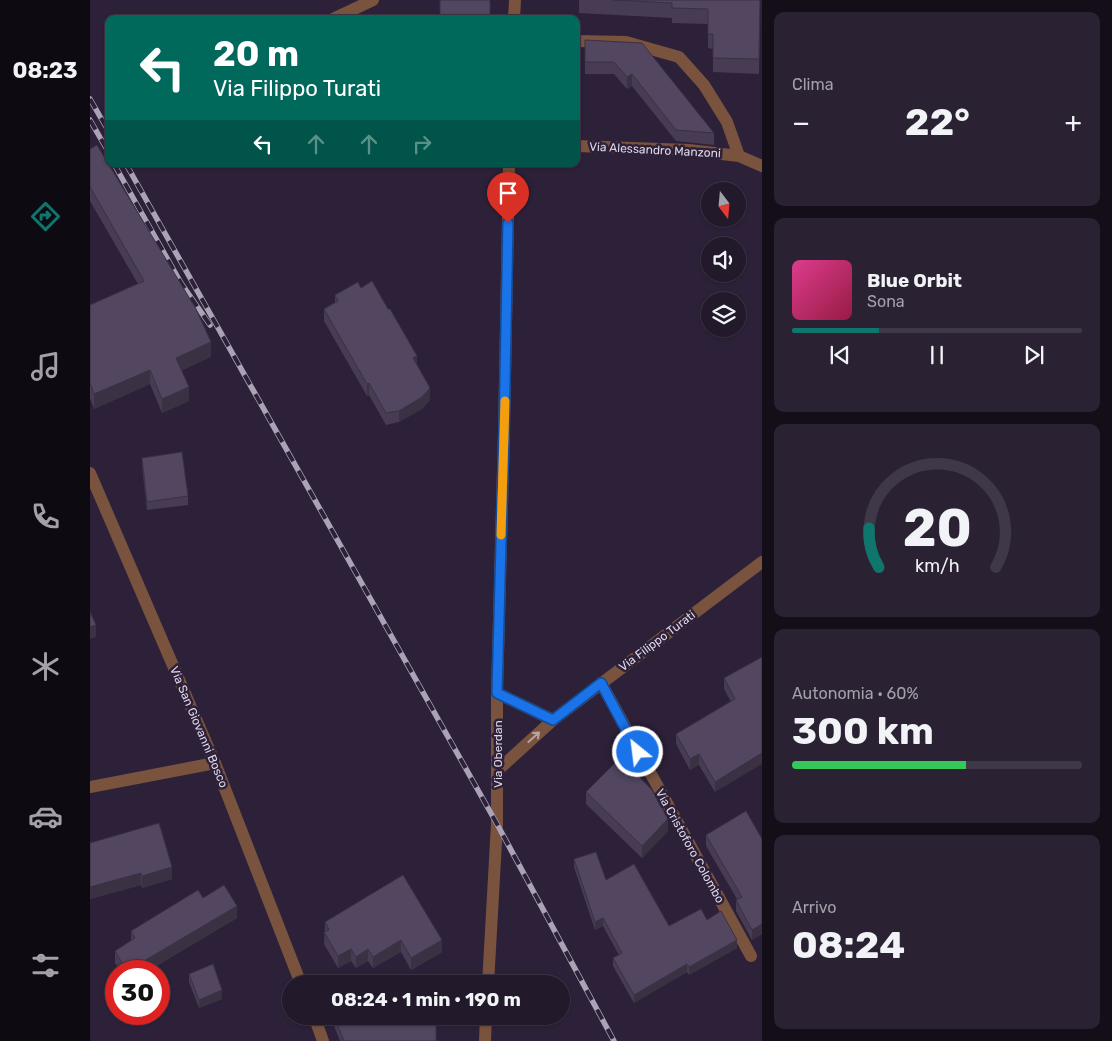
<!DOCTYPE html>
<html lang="it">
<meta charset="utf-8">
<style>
body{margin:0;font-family:Rubik,sans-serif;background:#2a2233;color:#f1f3f6;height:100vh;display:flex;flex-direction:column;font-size:19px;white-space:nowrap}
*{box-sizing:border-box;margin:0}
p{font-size:16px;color:#a2a0a9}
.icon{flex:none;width:28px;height:28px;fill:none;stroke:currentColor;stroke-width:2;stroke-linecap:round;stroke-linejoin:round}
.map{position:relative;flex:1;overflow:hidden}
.sheet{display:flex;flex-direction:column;gap:12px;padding:12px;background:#130e18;width:350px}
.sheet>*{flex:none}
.banner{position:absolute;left:15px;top:15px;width:475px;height:152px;border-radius:10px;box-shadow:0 1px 4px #0004,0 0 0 1px #3f3847;background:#00695c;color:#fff;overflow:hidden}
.needle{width:32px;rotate:164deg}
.controls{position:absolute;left:611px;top:182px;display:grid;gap:10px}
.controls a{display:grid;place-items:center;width:45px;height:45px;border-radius:50%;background:#22192b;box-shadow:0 1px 4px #0004,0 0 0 1px #3f3847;font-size:25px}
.speed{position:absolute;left:15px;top:960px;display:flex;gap:10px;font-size:25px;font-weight:700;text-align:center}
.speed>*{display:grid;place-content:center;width:65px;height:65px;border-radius:50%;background:#22192b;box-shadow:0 1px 4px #0004,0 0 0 1px #3f3847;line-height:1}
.speed .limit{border:8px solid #d22;background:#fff;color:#111}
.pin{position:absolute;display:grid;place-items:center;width:42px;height:42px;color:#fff;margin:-51px -21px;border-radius:50% 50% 50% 0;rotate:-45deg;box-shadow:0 0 5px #0007}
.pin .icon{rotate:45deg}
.me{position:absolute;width:55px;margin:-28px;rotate:331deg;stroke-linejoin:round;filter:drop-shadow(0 0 4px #0008)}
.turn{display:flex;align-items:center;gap:18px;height:105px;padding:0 25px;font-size:22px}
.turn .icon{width:65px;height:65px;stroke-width:2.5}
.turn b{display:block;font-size:35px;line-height:42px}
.lanes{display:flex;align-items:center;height:48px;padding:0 25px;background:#0003;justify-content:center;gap:25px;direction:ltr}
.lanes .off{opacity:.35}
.big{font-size:38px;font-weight:700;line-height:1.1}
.sheet .tile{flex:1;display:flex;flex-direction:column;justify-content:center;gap:8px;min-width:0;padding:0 18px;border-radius:10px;background:#2a2233}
.sheet .dial{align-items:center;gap:0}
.dial svg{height:130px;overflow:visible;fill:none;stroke:#3f3847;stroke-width:7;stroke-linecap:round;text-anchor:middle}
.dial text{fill:#f1f3f6;stroke:none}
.song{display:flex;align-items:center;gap:15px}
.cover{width:60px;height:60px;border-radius:8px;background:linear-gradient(135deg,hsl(330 70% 55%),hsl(340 70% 35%))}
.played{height:5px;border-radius:2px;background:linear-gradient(90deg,#0f766e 30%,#3f3847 30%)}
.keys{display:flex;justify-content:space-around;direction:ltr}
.heat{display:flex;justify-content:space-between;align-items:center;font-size:28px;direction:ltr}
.charge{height:8px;border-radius:4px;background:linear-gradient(90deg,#34c759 60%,#3f3847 0)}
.trip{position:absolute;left:192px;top:975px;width:288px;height:50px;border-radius:25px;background:#22192b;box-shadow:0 1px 4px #0004,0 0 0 1px #3f3847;font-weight:700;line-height:50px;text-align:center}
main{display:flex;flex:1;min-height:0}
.menu{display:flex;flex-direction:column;width:90px;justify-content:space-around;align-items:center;background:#0e0a11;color:#a2a0a9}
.menu .icon{width:35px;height:35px}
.menu .active{color:#0f766e}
.menu b{font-size:22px;color:#f1f3f6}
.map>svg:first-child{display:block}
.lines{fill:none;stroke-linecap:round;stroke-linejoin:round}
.minor{stroke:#79533e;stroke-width:12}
.rail-casing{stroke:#aba3b5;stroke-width:5.5}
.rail{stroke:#2d2139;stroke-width:4;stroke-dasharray:11;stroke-linecap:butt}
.wall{fill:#473c53}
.shaded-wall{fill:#3a3143}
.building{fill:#534660;stroke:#3a3143}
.oneway{stroke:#b6a3a4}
.route-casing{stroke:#114b97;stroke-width:12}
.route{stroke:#1a73e8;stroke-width:9}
.slow{stroke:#f59e0b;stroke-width:9}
.labels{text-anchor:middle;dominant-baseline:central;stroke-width:5;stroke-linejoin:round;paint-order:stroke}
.street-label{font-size:12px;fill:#dfd8e8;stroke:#2d2139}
</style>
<main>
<nav class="menu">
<b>08:23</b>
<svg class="icon active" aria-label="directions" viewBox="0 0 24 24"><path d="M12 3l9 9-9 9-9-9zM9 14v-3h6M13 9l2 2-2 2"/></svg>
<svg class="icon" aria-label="music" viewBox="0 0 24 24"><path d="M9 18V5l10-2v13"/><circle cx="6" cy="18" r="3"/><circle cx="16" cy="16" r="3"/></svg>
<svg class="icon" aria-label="phone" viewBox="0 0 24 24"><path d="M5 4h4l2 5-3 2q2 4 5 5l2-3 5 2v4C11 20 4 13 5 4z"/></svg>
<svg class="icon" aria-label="climate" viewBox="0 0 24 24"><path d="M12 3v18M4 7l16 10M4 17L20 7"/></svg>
<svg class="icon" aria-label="car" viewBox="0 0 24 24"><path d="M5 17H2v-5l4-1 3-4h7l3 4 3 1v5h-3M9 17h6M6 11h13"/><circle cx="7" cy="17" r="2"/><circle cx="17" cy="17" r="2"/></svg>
<svg class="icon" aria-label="filters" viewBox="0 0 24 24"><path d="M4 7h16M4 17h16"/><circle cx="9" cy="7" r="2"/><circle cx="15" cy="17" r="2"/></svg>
</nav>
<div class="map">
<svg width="672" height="1041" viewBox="0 0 672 1041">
<rect width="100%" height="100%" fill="#2d2139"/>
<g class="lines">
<g class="minor">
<polyline points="243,19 283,0"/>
<polyline points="424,19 425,0"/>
<polyline points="486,41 536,42 589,57 614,85 637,122 649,156"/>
<polyline points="486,146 599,150 649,156 672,166"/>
<polyline points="0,473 125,763 211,984"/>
<polyline points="511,683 661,956"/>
<polyline points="407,693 463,720 408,770"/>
<polyline points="463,720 672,562"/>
<polyline points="0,787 125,763"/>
<polyline points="398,984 407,824 407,693 414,431 419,164"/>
<polyline points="224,1016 233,1041"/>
<polyline points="395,1041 396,1016"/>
</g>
<g class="rail-casing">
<g id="rail">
<polyline points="0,99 19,132"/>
<polyline points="0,120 19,153"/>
<polyline points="24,164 91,283 120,325"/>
<polyline points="36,164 407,824 524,1041"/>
</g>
</g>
<use href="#rail" class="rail"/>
</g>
<g class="wall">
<polygon points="489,0 670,0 669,74 623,72 623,49 618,48 618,24 582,23 582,18 489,13"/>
<polygon points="495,40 624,133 624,145 586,141 542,86 537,89 524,74 495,74"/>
<polygon points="0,149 121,357 92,370 99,401 72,413 60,384 4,409 0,398 0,305 48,284 0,201"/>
<polygon points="271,288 327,364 340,400 332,409 309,422 296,425 279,395 277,396 234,321 234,309 245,302 245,295"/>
<polygon points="52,458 98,496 98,505 57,510 52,466"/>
<polygon points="672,657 625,792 609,765 600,770 586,744 586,734 641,702 634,689 634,678"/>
<polygon points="496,792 578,831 552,858 496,804"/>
<polygon points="616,835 672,839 672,934 662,940 646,911 646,900 647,899 616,846"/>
<polygon points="0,843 82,879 52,888 51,885 0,899"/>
<polygon points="484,859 516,880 579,926 617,920 647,948 599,975 597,972 544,1003 523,966 523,958 529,955 513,926 505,930 484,867"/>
<polygon points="313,875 352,952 321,970 311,952 283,968 278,961 266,968 261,961 248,968 234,944 235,922"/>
<polygon points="113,898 147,918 58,971 30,971 25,963 25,951 41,941 41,931"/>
<polygon points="99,974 132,999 109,1008 99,982"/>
<polygon points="240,1016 346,1016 346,1041 349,1041 250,1041"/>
</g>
<g class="shaded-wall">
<polygon points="542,74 542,86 537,89 537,77"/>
<polygon points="121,342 121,357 86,372 86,358"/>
<polygon points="327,356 327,368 323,358"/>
<polygon points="60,370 60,384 4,409 4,394"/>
<polygon points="279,383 279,395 277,396 277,384"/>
<polygon points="99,387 99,401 72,413 72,399"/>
<polygon points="340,388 340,400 332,409 309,422 309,411"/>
<polygon points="6,625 6,637 0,639 0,627"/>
<polygon points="672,753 672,764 625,792 625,782"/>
<polygon points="609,754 609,765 600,770 600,759"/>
<polygon points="578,819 578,831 552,858 552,846"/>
<polygon points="82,867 82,879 52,888 52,876"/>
<polygon points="51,873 51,885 0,899 0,887"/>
<polygon points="147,906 147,918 58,971 38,971"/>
<polygon points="513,918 513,926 505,930 505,922"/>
<polygon points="672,924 672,934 662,940 662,930"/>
<polygon points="311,940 311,952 283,968 283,957"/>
<polygon points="352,940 352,952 321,970 321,958"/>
<polygon points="647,940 647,948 599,975 599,967"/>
<polygon points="261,949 261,961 248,968 248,956"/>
<polygon points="278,949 278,961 266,968 266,957"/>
<polygon points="597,964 597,972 544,1003 544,995"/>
<polygon points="132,990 132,999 109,1008 109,1000"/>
</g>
<g class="building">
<rect x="350" y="0" width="50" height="19"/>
<polygon points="523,0 670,0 669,59 623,58 623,34 618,34 618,9 582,8 582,3"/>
<polygon points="495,40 552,43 624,133 586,130 542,74 537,77 524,62 495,62"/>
<polygon points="7,145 106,309 121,342 86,358 99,387 72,399 60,370 4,394 0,383 0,305 54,281 0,187 0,149"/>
<polygon points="282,281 298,309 300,309 327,356 323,358 340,388 332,397 309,411 296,413 279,383 277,384 234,309 248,301 245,295 268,282 271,288"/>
<polygon points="92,452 98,496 57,502 52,458"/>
<polygon points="0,612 6,625 0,627"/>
<polygon points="672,657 672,753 625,782 609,754 600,759 586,734 645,699 634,678"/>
<polygon points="526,762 535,771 539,766 562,790 578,819 552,846 496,792"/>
<polygon points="656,811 672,839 672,924 662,930 646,900 652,897 616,835"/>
<polygon points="69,823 82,867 52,876 51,873 0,887 0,843"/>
<polygon points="506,852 516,880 544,864 579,926 611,909 617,920 631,911 647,940 599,967 597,964 544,995 523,958 532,953 513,918 505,922 484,859"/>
<polygon points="313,875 352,940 321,958 311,940 283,957 278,949 266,957 261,949 248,956 234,932 239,930 235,922"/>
<polygon points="134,885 147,906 37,971 25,951 45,938 41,931 108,890 113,898"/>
<polygon points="123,964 132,990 109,1000 99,974"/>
<polygon points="244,1016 346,1016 346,1041 349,1041 254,1041"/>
</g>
<defs><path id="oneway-shaft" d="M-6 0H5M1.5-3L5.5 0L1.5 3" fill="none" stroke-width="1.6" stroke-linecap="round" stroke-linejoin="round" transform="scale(1.25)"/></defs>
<use class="oneway" href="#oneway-shaft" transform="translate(444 737) rotate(-42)"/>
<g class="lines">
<g class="route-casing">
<polyline id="route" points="418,223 414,431 407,693 463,720 511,683 548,752"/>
</g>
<use href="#route" class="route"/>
<polyline class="slow" points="411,535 415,401"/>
</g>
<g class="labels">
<g class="street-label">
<text transform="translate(565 150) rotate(3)">Via Alessandro Manzoni</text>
<text transform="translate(567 641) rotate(-37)">Via Filippo Turati</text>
<text transform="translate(109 727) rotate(67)">Via San Giovanni Bosco</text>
<text transform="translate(408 754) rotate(-90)">Via Oberdan</text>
<text transform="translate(600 846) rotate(61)">Via Cristoforo Colombo</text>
</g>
</g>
</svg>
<div class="controls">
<a><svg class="needle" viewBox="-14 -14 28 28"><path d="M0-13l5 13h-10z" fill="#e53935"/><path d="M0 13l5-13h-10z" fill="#a2a0a9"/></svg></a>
<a><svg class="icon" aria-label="sound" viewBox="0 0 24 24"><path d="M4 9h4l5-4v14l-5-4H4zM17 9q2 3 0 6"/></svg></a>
<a><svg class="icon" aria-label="layers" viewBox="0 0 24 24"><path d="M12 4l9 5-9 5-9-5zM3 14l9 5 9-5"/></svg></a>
</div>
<div class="speed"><div class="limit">30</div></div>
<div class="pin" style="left:418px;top:223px;background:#d93025"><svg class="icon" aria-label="arrive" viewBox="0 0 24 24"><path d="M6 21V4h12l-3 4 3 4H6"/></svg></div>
<svg class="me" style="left:548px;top:752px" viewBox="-20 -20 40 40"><circle r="17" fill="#1a73e8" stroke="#fff" stroke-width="3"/><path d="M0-11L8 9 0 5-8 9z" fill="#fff"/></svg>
<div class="trip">08:24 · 1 min · 190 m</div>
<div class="banner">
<div class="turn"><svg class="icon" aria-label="left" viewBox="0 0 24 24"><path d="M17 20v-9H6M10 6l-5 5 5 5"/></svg><div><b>20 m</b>Via Filippo Turati</div></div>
<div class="lanes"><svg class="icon" aria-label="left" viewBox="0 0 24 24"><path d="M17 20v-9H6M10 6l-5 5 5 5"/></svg><svg class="icon off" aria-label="ahead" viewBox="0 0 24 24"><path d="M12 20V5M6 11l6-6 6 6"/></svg><svg class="icon off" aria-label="ahead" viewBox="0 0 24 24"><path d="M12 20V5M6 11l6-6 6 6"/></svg><svg class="icon off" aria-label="right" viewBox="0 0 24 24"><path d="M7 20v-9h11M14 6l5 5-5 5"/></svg></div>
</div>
</div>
<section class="sheet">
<div class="tile"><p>Clima</p>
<div class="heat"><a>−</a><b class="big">22°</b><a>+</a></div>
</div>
<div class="tile">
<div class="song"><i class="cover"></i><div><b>Blue Orbit</b><p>Sona</p></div></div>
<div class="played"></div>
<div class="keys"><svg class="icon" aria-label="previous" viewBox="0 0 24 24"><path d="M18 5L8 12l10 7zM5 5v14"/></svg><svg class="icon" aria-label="pause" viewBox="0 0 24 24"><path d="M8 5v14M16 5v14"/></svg><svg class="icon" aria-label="next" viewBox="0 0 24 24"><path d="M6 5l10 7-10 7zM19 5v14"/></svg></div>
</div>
<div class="tile dial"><svg viewBox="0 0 100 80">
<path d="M14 69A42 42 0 1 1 86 69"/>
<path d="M14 69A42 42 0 0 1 8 45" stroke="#0f766e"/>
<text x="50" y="56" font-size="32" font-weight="700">20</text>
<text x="50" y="72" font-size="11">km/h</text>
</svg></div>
<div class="tile"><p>Autonomia · 60%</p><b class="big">300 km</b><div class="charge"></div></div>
<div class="tile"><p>Arrivo</p><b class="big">08:24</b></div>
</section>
</main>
